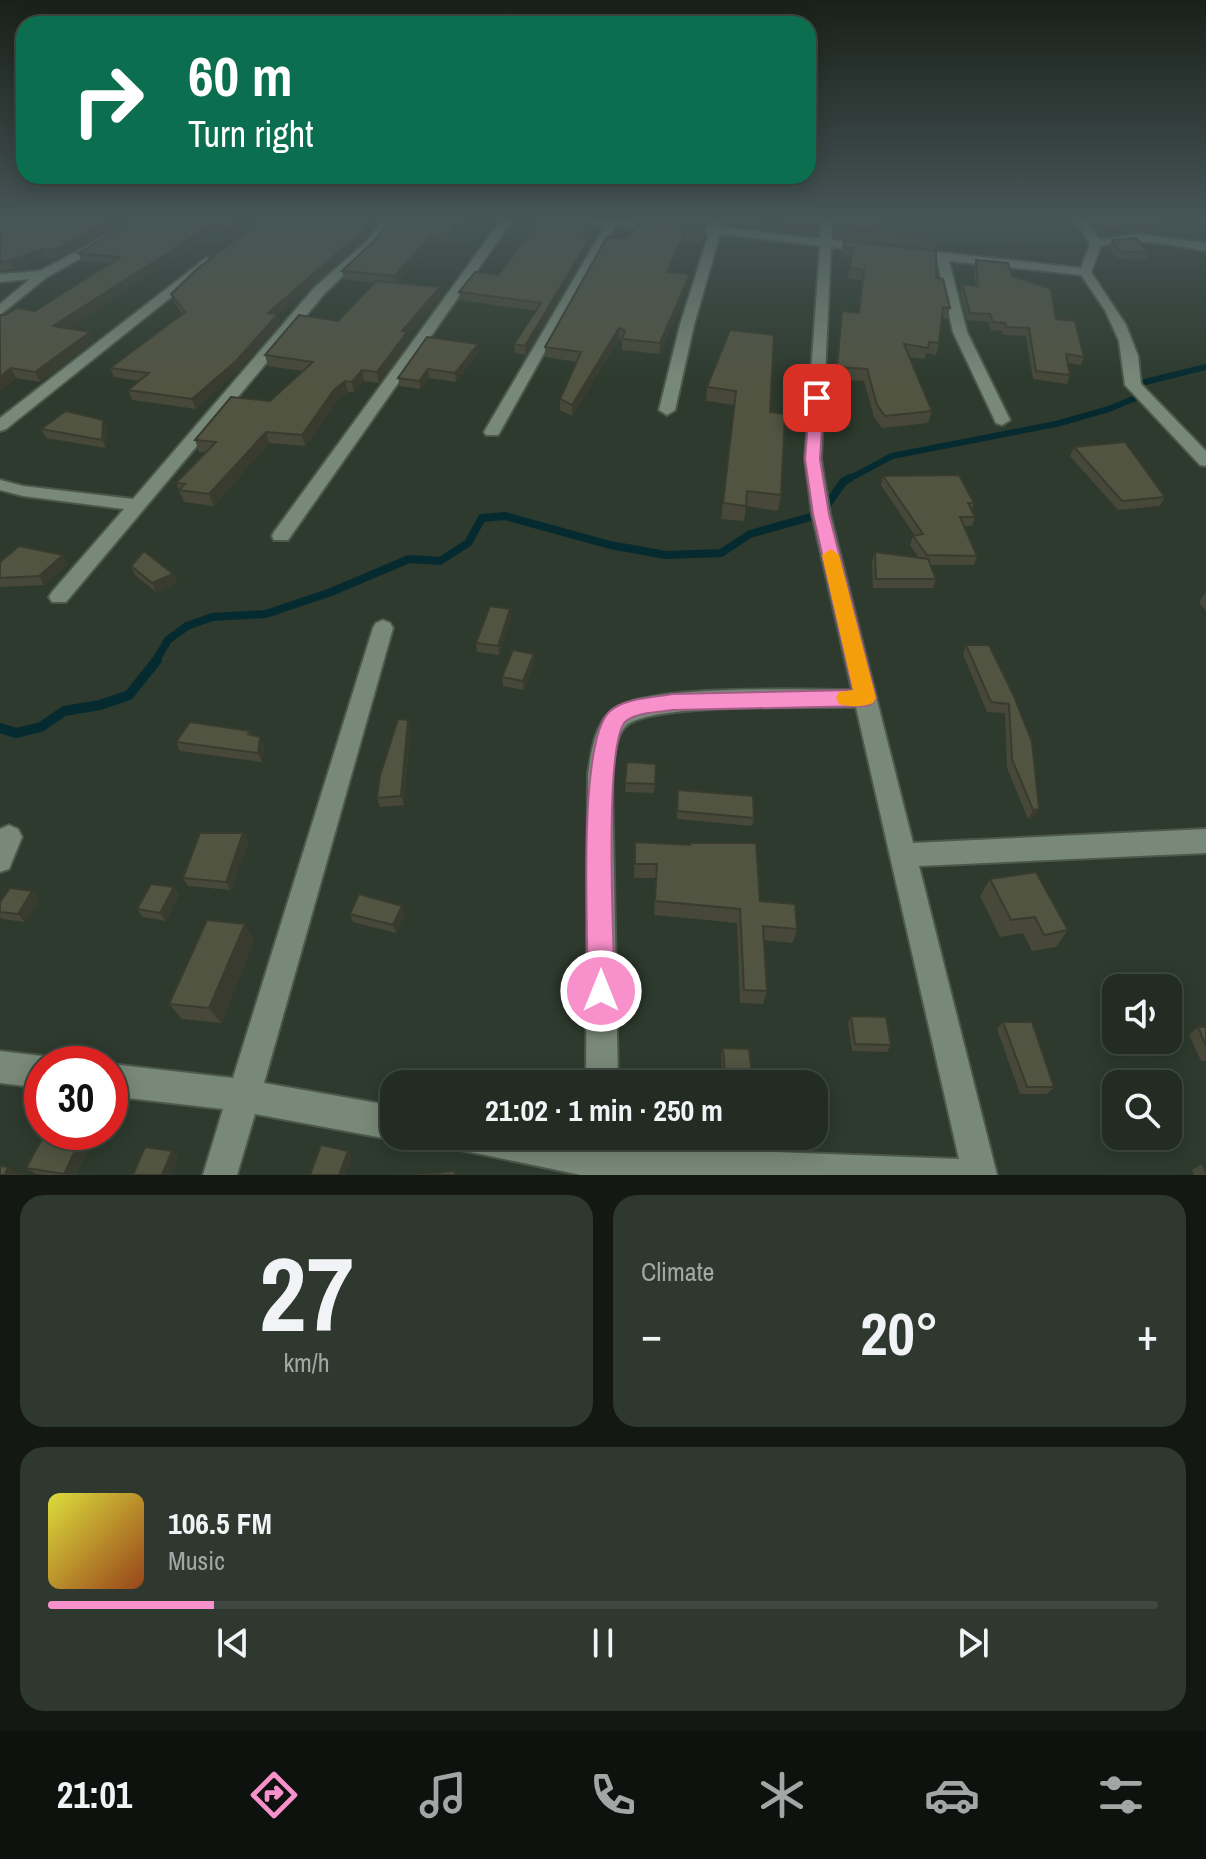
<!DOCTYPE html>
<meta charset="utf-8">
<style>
body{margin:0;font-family:"Archivo Narrow",sans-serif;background:#2e382f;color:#f1f3f6;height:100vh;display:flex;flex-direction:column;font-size:30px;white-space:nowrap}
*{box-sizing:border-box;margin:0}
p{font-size:26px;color:#a2a7a5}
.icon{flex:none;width:44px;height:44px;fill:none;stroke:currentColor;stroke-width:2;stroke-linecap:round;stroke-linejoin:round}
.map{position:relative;height:1175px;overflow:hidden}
.drawer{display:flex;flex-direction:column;gap:20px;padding:20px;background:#131813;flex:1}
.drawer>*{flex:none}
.top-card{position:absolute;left:16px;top:16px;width:800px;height:168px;border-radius:24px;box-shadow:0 4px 20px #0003,0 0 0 2px #3f4840;background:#0b6e4f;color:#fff;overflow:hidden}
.buttons{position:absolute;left:1102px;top:974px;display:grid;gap:16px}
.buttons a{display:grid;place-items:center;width:80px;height:80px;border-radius:16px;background:#222c22;box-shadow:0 4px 20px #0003,0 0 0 2px #3f4840;font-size:40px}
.speed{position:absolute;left:24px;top:1046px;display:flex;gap:16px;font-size:40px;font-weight:700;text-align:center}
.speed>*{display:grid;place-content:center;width:104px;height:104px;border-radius:50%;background:#222c22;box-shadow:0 4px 20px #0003,0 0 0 2px #3f4840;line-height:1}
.speed .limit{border:12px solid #d22;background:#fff;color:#111}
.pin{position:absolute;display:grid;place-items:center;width:68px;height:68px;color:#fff;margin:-34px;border-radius:16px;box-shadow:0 4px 12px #0006}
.me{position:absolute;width:88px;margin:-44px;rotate:0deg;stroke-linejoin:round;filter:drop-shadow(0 0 6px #0008)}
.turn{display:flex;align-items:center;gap:28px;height:168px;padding:0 40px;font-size:36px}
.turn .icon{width:104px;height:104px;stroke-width:2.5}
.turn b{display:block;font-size:56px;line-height:68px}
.big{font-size:60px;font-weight:700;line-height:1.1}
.drawer .card{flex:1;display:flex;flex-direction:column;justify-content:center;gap:12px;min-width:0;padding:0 28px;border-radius:24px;background:#2e382f}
.drawer .dial{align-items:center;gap:0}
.dial b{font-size:104px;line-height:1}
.song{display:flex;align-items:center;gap:24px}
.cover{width:96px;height:96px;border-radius:12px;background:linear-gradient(135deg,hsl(60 70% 55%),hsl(20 70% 35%))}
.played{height:8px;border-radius:4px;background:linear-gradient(90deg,#f890cc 15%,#3f4840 15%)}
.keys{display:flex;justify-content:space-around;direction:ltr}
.heat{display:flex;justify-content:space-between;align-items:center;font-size:44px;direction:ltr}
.drawer .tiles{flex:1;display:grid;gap:20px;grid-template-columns:1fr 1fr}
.card:last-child{grid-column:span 2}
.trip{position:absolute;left:380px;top:1070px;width:448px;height:80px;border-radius:24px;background:#222c22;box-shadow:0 4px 20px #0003,0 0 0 2px #3f4840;font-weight:700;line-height:80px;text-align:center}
.tabs{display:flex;height:128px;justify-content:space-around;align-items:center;background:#0e120e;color:#a2a7a5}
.tabs .icon{width:56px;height:56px}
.tabs .on{color:#f890cc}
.tabs b{font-size:36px;color:#f1f3f6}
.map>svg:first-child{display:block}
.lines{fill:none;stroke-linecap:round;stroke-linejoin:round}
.stream-far2{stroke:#052a30;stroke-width:6}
.stream-far1{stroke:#052a30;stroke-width:8}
.stream{stroke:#052a30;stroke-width:10}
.minor-casing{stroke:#4c584c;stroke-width:4}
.minor{fill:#798979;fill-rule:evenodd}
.wall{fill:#474839}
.shaded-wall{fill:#393b2e}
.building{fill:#525442;stroke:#393b2e;stroke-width:2}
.route{fill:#f890cc;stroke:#a15e85;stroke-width:2}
.slow{fill:#f59e0b}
</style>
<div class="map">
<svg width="1206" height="1175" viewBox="0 0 1206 1175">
<rect width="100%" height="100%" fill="#2d3a2d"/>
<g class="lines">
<polyline class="stream-far2" points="847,480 892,456 1056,424 1109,409 1140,396 1133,385 1206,367"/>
<polyline class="stream-far1" points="155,662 168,640 187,626 212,617 266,614 331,592 409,559 440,561 468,543 482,518 505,516 610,545 666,555 721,553 750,534 821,514 843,482 850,478"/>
<polyline class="stream" points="0,728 16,733 41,727 64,711 100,705 129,695 157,660"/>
<g class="minor-casing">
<g id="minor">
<polygon points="138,219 151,219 47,277 0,315 0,304 30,279 0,282 0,274 40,271"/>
<polygon points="385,219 396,219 374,246 325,293 66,602 52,602 49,597 52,592 124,509 23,496 0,490 0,480 23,486 133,499 315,287 366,242"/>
<polygon points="502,219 513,219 288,540 274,540 272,536 274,532"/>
<path d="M550 219H619L711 226 714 219H724L722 227 820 239 821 219H832V240L870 244 876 248 870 252 831 247 821 459 830 514 913 843 1206 829V853L919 866 997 1175H581L451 1148 446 1136H553L585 1142V1136H619V1146L959 1159 856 707C816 708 646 702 625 727 615 738 614 759 612 774L618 1084H586L588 774C591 754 594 727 610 712 642 683 804 690 852 690L812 514 805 459 820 246 720 234 694 325 675 410 667 415 659 410 680 325 709 233 615 226 500 432 498 435H486L484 432 605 226 555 222Z"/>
<path d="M1075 219H1085L1099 240 1137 234 1206 243V251C1171 245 1136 236 1101 246L1091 272 1126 325 1138 356 1141 384 1206 451V466L1200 465 1125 385 1119 341 1105 310 1081 275 949 261 967 332 1010 420 1002 425 996 423 953 332 937 259 904 253 910 249 1081 268 1090 244Z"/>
<polygon points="206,258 216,261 6,429 0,431 0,418"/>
<polygon points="383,620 390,623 393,628 264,1083 394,1106 394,1136 402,1136 394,1140 255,1114 237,1175 203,1175 223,1109 110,1096 110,1064 233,1078 373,628 376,623"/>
<polygon points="9,825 18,829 22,837 9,869 0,872 0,829"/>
<polygon points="0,1051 42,1056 55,1064 42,1064 42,1088 0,1083"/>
</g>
</g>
<use href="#minor" class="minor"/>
</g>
<g class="wall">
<polygon points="3,219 132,219 57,258 45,257 14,270 0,271 0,220"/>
<polygon points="139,219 253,219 223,242 216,232 68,329 94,341 40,382 16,378 0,390 0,315 5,315 35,311 109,264 82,261 78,253"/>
<polygon points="262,219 381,219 364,240 278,315 280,323 239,370 196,409 132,400 128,390 140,381 114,377 110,368 182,314 175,303 171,294"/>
<polygon points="392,219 470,219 465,226 455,226 451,244 431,244 398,283 441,298 407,337 408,343 379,383 364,381 354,392 348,392 337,401 305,446 269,443 214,506 184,502 176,483 206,452 199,452 195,440 270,401 303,371 268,366 265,355 338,321 374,283 344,279 342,271 375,240"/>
<polygon points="653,219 712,219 709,223"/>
<polygon points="725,219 760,219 759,228 726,224"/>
<polygon points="779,219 819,219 817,235 780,230"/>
<polygon points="835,219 868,219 867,221 891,231 938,238 935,249 835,237"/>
<polygon points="1090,219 1155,219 1159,226 1156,234 1139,231 1122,221 1127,226 1124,233 1102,237"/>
<polygon points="1199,219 1206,219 1206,229 1205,228"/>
<polygon points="592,220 592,228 587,237 590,238 590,245 526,355 515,353 514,344 536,311 460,300 459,292 498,275"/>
<polygon points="706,226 703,243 685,241 671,273 690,284 660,354 622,350 622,340 619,339 572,416 560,410 560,399 577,362 545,357 545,347 627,238"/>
<polygon points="1112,240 1149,253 1146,260 1116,258 1109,247"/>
<polygon points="844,241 936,278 950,308 947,319 942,318 939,343 936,355 926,353 925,359 909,357 932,411 928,423 882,428 874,417 864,381 834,379 842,311 858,312 862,280 848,279 850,258 841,257"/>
<polygon points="976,260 1012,276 1056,319 1084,357 1081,365 1068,363 1070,375 1067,384 1033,379 1026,336 1003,335 1002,331 991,330 988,322 967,320 960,292 962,284 975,286 974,267"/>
<polygon points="730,330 770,412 781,495 778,511 746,506 744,521 721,519 734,405 706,401 707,387"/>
<polygon points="478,344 479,352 456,382 429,378 420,389 400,386 398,378"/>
<polygon points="103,420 107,428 106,448 46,438 41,429"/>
<polygon points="1074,447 1165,497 1160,506 1118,510 1070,456"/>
<polygon points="883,476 974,503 972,510 975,517 972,526 964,526 977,556 974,565 930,565 936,579 933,588 873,588 872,561 875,552 919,558 910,545 913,536 915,536 881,485"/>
<polygon points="0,562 68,564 44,585 0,587"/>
<polygon points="131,566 173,574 177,583 156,592 135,575"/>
<polygon points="1205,593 1206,593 1206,611 1199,602"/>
<polygon points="510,609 511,618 499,655 477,652 476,643"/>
<polygon points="966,645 1013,694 1039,809 1034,818 1028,819 1007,768 1005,713 987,712 963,654"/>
<polygon points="534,654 534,663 524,690 503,686 502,677"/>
<polygon points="410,729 404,805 380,807 377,798"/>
<polygon points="250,731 252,735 264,746 262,762 180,751 176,742"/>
<polygon points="627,762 655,784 654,793 625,792"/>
<polygon points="678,790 754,818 752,826 677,819"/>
<polygon points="243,833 248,842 231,890 188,886 183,878"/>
<polygon points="635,842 760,901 797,929 793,943 763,940 767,991 763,1004 740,1003 737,923 654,915 656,878 634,878"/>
<polygon points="990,879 1068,930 1056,947 1032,951 1023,933 1000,937 980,896"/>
<polygon points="174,887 179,895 166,921 143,917 137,909"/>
<polygon points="32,891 40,899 25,922 2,919 0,917 0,902"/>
<polygon points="402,906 405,914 396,933 353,922 350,914"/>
<polygon points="254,940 221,1023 182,1019 169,1004"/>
<polygon points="851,1016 891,1045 887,1052 852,1051 848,1023"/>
<polygon points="1003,1022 1054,1087 1047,1094 1020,1094 997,1029"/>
<polygon points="1198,1027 1206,1027 1206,1061 1201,1061 1189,1035"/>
<polygon points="723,1048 752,1076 749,1082 723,1083 721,1056"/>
<polygon points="91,1143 75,1175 44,1175 36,1174 26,1168"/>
<polygon points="1202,1164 1206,1175 1194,1175 1192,1170"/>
</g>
<g class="shaded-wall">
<polygon points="114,219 132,219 57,258 54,250"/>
<polygon points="240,219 253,219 223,242 220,233"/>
<polygon points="373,219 381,219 364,240 278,315 280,323 239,370 196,409 192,399 268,313"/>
<polygon points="454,219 455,226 451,244 450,235"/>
<polygon points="464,219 470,219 465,226"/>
<polygon points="592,220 592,228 584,245 583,237"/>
<polygon points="213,224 216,232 58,336 53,326"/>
<polygon points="1127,226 1124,233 1102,237 1104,229"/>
<polygon points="685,232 685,241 667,282 667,272"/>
<polygon points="430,236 431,244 396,285 395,276"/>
<polygon points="590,238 590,245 526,355 525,346"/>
<polygon points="42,249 45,257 14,270 10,261"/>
<polygon points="690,274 690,284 660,354 660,343"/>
<polygon points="440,287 441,298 407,337 408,343 379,383 377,372 402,331"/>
<polygon points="619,328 619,339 572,416 572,405"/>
<polygon points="90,332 94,341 40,382 35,372"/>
<polygon points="478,344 479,352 456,382 455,373"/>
<polygon points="11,368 16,378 0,390 0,377"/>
<polygon points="428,369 429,378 420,389 419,381"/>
<polygon points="362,370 364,381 354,392 352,382"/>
<polygon points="345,381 348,392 337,401 305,446 302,435 334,390"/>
<polygon points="103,420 107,428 106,448 102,440"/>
<polygon points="266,432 269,443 214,506 209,494"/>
<polygon points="63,555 68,564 44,585 39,576"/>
<polygon points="173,574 177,583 156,592 152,583"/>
<polygon points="510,609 511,618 499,655 498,646"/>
<polygon points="534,654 534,663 524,690 523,681"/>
<polygon points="408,720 410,729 404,805 401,796"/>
<polygon points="260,737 264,746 262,762 258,753"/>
<polygon points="1039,809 1034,818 1028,819 1033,810"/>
<polygon points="243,833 248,842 231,890 226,882"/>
<polygon points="174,887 179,895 166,921 160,913"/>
<polygon points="32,891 40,899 25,922 18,914"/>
<polygon points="402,906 405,914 396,933 393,925"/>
<polygon points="245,924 254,940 221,1023 209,1008"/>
<polygon points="82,1136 91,1143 75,1175 66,1175 64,1174"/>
<polygon points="172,1151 179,1157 171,1175 162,1175"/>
<polygon points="348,1151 352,1157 346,1175 339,1175"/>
<polygon points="8,1167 21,1175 5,1175"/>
</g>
<g class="building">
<polygon points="3,219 114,219 54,250 42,249 10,261 0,262 0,220"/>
<polygon points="139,219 240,219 220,233 213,224 53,326 90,332 35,372 11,368 0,377 0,315 5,315 17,308 35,311 120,257 78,253"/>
<polygon points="262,219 373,219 362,232 268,313 278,314 236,361 192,399 128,390 149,373 110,368 185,312 171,294 197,269"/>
<polygon points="392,219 454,219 450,235 430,236 395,276 342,271 375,240"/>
<polygon points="540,219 567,219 592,220 583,237 590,238 525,346 514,344 541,303 459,292 475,272 498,275"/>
<polygon points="741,219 760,219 760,221"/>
<polygon points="781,219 819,219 819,225 781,221"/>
<polygon points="837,219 868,219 867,221 892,224 891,231 938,236 938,238 837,227"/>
<polygon points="1097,219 1121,219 1127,226 1104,229"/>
<polygon points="1133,219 1155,219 1159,226 1142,224"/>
<polygon points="639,222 706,226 703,234 685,232 667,272 690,274 660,343 622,339 625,331 619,328 572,405 560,399 581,352 545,347 607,237 627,238"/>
<polygon points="1136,238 1149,253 1119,251 1112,240"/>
<polygon points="844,241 936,251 936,278 943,279 950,308 943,307 939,343 929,342 928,348 904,344 932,411 885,416 877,405 867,369 837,367 842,311 859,313 864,270 850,268 852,248 843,247"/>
<polygon points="976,260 1008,263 1012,276 1051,289 1056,319 1075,321 1084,357 1066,354 1070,375 1036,371 1029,328 1006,327 1005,323 993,322 990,314 970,313 962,284 978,286"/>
<polygon points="376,281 440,287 402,331 407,332 377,372 362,370 352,382 345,381 334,390 302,435 266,432 209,494 179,490 185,484 176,483 216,442 195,440 231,397 270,401 313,362 265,355 299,315 338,321"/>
<polygon points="730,330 774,335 770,412 785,414 781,495 747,491 746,506 723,503 736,391 707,387"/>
<polygon points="427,337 478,344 455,373 428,369 419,381 398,378"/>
<polygon points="66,411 103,420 102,440 41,429"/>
<polygon points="1125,442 1165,497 1122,501 1074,447"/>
<polygon points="959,475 974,503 968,503 975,517 960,517 977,556 927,555 913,536 923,534 883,476"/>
<polygon points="19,546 63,555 39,576 0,578 0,562"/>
<polygon points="144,551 173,574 152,583 131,566"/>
<polygon points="875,552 928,559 936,579 876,579"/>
<polygon points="490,606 510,609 498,646 476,643"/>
<polygon points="966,645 989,645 1013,694 1032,742 1039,809 1033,810 1012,759 1009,704 991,702"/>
<polygon points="513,650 534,654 523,681 502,677"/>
<polygon points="398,719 408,720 401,796 377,798 380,776"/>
<polygon points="190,722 250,731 248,734 260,737 258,753 176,742"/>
<polygon points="627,762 656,764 655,784 625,783"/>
<polygon points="678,790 753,796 754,818 677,811"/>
<polygon points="200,833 243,833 226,882 183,878"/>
<polygon points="635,842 690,845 690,843 756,843 760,901 795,904 797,929 763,926 767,991 744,990 740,909 655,901 657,864 635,864"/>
<polygon points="1036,872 1068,930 1044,935 1035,917 1011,920 990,879"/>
<polygon points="151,884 174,887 160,913 137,909"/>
<polygon points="10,888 32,891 18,914 0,912 0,902"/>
<polygon points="359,894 402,906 393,925 350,914"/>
<polygon points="207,920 245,924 209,1008 169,1004"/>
<polygon points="851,1016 886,1017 891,1045 855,1044"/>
<polygon points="1003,1022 1032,1022 1054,1087 1027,1087"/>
<polygon points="1198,1027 1206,1027 1206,1046"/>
<polygon points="723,1048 749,1049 752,1076 725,1076"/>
<polygon points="46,1132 58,1132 82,1136 64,1174 26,1168"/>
<polygon points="321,1145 348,1151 339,1175 310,1175"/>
<polygon points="145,1147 172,1151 162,1175 133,1175"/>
<polygon points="0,1166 8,1167 5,1175 0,1175"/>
<polygon points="455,1171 455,1175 417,1175"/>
</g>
<linearGradient id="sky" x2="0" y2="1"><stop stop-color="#192019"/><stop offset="0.57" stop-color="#465557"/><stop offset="1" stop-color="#465557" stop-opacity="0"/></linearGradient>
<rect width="1206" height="383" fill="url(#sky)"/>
<path class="route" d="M817 393 824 398 820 459 829 514 876 698 873 703 866 706 673 710C659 712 637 712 626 721 603 739 614 952 615 991L611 1001 601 1005 592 1001 588 991C588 939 577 744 609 712 623 698 655 697 673 694L853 690 813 514 805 459 810 398Z"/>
<path class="slow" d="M831 549 839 555 876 698 873 703C862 707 850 707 839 704L836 698 839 692 853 690 822 555Z"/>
</svg>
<div class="buttons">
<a><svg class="icon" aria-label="sound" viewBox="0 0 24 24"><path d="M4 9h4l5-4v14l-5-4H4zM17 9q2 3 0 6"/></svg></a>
<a><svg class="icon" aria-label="search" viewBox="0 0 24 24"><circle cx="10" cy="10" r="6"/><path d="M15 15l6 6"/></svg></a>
</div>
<div class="speed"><div class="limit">30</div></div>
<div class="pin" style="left:817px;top:398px;background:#d93025"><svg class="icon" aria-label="arrive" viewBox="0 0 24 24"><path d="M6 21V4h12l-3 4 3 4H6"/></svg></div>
<svg class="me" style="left:601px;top:991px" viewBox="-20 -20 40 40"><circle r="17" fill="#f890cc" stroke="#fff" stroke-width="3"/><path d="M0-11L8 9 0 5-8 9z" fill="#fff"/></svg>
<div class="trip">21:02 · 1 min · 250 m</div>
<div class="top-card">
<div class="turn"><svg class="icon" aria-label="right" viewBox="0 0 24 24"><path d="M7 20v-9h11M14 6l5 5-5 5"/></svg><div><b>60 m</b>Turn right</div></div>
</div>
</div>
<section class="drawer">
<div class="tiles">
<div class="card dial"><b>27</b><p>km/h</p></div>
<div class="card"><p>Climate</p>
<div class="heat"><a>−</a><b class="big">20°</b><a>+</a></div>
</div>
<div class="card">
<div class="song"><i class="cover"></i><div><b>106.5 FM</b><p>Music</p></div></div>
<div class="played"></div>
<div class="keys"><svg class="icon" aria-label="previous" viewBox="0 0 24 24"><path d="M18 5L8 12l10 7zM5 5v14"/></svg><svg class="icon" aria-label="pause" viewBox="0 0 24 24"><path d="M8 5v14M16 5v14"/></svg><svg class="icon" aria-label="next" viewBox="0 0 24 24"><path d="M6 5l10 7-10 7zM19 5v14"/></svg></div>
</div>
</div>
</section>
<nav class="tabs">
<b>21:01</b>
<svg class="icon on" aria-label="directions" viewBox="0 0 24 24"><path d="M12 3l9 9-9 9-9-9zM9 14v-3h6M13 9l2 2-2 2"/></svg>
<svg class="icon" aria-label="music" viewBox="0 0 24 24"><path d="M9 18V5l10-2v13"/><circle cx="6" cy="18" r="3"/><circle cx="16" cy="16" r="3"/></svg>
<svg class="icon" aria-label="phone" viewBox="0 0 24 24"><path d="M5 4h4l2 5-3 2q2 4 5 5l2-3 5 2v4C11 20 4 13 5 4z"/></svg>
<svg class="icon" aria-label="climate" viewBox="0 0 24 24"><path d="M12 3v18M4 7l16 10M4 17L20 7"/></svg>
<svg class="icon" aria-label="car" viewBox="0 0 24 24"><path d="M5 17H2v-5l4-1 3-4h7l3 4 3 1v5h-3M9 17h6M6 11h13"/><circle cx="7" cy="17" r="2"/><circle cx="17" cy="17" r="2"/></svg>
<svg class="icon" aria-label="filters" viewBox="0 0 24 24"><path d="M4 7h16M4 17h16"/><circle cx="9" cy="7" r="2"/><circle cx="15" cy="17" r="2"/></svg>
</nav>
